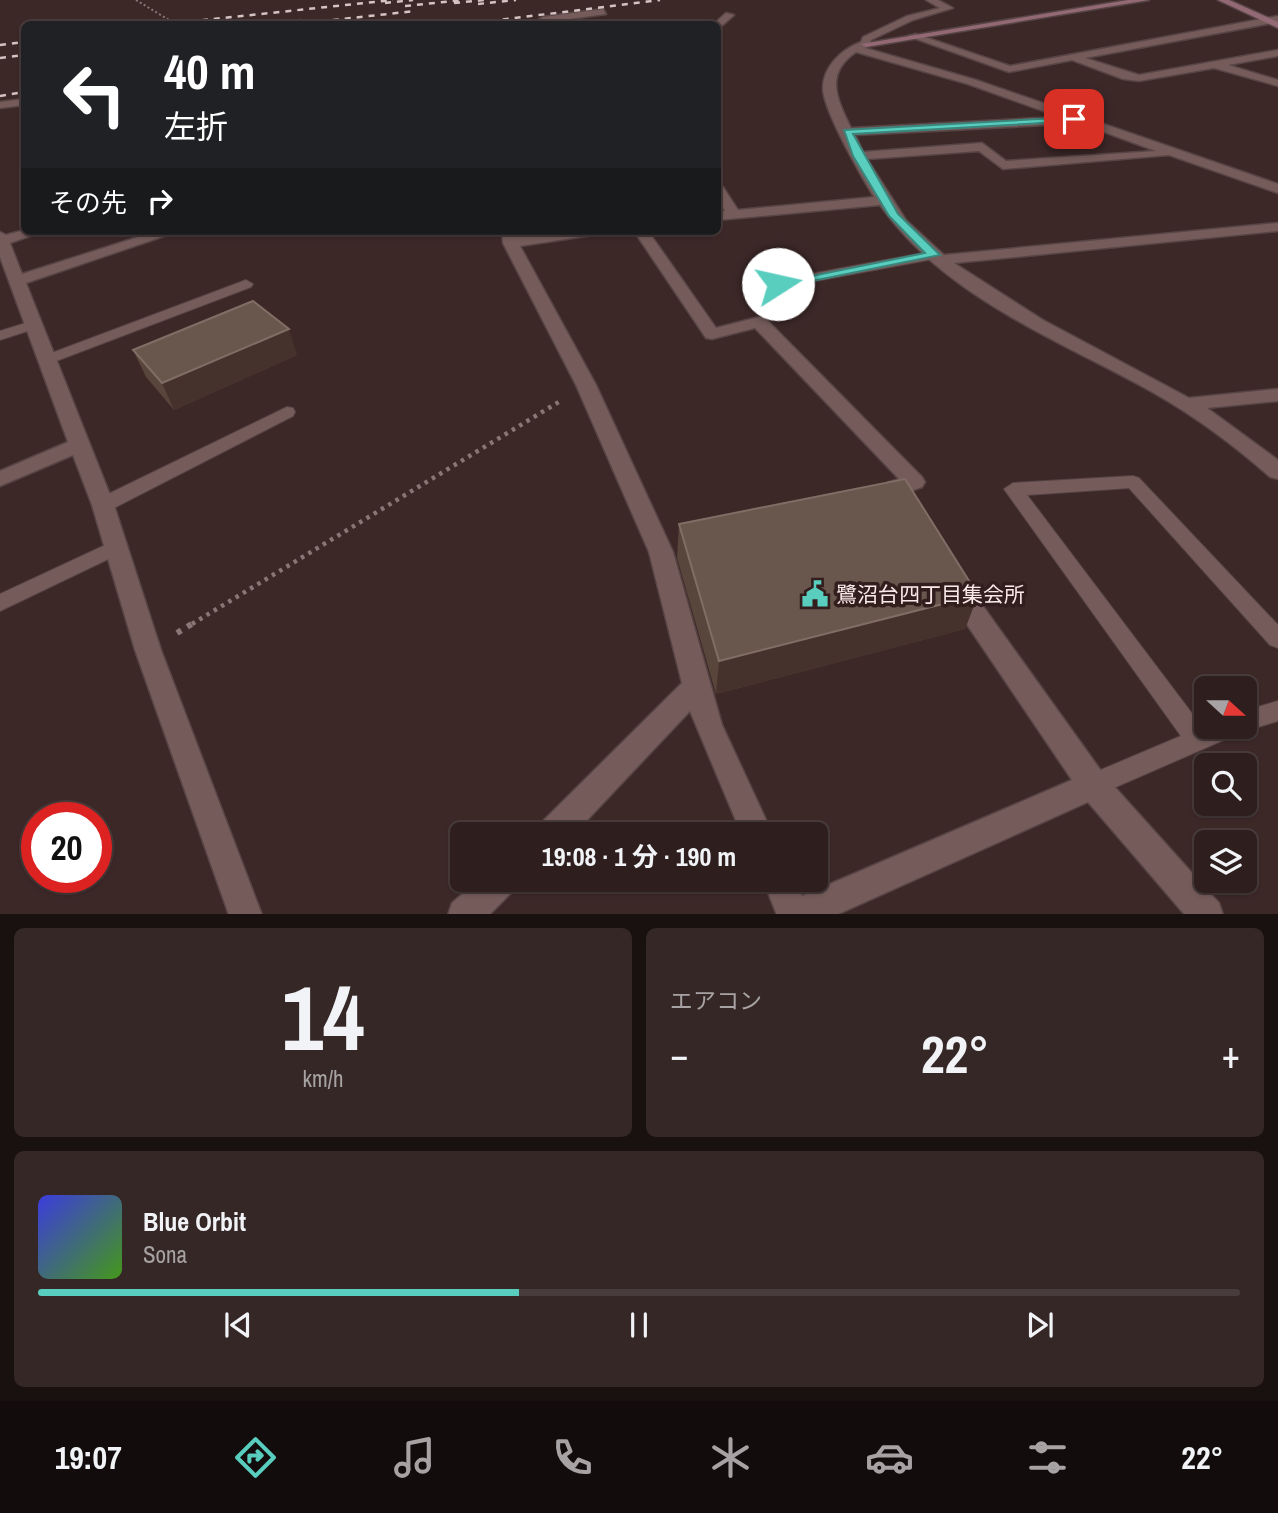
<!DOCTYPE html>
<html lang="ja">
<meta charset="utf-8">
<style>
body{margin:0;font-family:"Archivo Narrow","Noto Sans JP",sans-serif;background:#362727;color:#f1f3f6;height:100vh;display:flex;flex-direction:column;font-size:26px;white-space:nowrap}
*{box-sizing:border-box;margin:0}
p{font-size:23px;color:#a7a2a4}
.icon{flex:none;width:38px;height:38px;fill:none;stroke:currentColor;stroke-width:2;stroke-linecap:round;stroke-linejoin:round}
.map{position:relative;height:914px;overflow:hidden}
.details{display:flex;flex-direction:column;gap:14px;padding:14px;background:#191010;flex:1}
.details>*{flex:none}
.hud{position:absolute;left:21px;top:21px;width:700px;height:214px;border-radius:10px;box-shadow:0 2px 5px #0004,0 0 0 2px #493c3c;background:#202124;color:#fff;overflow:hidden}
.needle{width:46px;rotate:111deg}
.fabs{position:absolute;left:1194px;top:676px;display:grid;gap:14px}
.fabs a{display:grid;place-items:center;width:63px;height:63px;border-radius:10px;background:#2e1e1e;box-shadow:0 2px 5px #0004,0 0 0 2px #493c3c;font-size:35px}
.speed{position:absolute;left:21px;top:802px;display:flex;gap:14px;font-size:35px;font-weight:700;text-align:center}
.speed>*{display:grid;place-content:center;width:91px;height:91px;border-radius:50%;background:#2e1e1e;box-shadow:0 2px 5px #0004,0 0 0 2px #493c3c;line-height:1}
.speed .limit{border:10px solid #d22;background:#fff;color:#111}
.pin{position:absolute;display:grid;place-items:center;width:60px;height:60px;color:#fff;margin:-30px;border-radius:14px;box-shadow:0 4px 10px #0006}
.me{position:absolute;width:77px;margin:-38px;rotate:80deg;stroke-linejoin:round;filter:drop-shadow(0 0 5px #0008)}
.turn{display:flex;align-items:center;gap:24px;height:147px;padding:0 28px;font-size:32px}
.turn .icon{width:91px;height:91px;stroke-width:2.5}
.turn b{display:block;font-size:49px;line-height:60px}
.then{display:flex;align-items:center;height:66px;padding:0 28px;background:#0003;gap:14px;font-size:26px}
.big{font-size:52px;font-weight:700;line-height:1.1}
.details .widget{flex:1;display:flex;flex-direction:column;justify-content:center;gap:10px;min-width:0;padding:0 24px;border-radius:10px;background:#362727}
.details .dial{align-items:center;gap:0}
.dial b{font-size:91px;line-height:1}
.song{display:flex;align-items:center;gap:21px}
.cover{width:84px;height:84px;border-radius:10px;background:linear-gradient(135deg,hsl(240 70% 55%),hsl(100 70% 35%))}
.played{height:7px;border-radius:4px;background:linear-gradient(90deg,#59cebf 40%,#493c3c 40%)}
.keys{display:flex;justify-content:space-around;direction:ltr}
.heat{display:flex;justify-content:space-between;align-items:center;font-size:38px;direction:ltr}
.details .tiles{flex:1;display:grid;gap:14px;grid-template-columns:1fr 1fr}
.widget:last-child{grid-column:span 2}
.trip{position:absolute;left:450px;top:822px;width:378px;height:70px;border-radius:10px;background:#2e1e1e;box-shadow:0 2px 5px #0004,0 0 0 2px #493c3c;font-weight:700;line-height:70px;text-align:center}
.tabs{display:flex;height:112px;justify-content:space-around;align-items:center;background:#120c0c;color:#a7a2a4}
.tabs .icon{width:49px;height:49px}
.tabs .active{color:#59cebf}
.tabs b{font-size:32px;color:#f1f3f6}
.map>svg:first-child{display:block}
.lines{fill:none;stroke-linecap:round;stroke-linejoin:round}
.lane-casing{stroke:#574444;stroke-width:2}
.street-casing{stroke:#574444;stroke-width:3}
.secondary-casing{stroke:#574444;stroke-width:3}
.path-far1{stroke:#897776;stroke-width:4.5;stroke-dasharray:3.5 5;stroke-linecap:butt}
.path{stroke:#897776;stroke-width:6;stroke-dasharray:5 7;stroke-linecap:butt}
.lane{fill:#755c5b;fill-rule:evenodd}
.street{fill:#755c5b;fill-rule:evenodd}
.secondary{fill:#936975;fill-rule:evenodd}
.rail{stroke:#d4c3c3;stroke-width:2.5;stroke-dasharray:6 6;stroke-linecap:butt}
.path-bridge{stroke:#897776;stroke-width:2;stroke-dasharray:2 2.5;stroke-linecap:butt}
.wall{fill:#58453b}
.shaded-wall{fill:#46322c}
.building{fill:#69574e;stroke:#806e66;stroke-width:2}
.route{fill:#59cebf;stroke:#3a867c;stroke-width:2}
.labels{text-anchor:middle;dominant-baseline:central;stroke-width:7;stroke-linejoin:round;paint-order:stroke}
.poi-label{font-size:21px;fill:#f9eae9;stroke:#331e1e;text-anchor:start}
</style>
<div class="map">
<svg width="1278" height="915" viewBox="0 0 1278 915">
<rect width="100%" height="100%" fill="#3d2828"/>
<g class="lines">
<g class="lane-casing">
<g id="lane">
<polygon points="934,251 940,255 939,258 778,288 771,284 778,280"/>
<polygon points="246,280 253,284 251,287 51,363 46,365 38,360 41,357"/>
<polygon points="32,321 39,325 37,328 0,340 0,331"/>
<polygon points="287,407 293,408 295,412 293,416 110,510 96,510 94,505 96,500"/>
<polygon points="1133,476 1139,478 1278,625 1278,648 1270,645 1129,488 1027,495 1203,728 1244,726 1244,711 1278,701 1278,721 1242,732 1093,797 1084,793 1081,785 1084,777 1181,736 1004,489 1013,483"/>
<polygon points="114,541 121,543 124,548 121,553 0,611 0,594"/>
</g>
</g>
<g class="street-casing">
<g id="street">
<path d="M926 0H938L953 8 913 20 871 40 869 46 865 48 976 80 1278 184V193L1169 155 1003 169 979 151 867 159 906 220 944 255 1278 223V231L954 263 1043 320 1189 398 1278 389V401L1207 408 1278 460V479L1270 477C1234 445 1196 417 1154 393 1059 340 944 297 880 205L718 220V212L725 211 718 200V186L723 187 738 210 874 197C861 176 825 113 823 90 822 67 842 49 861 42L863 37 907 16 940 8ZM856 52 968 84 1060 117 851 128C837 99 824 74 856 52ZM1071 120 1156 151 1006 161 982 143 863 152 855 135 1065 124Z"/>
<polygon points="603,9 606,14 532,24 543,17"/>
<polygon points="726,13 734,15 718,29 718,24 714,24"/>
<polygon points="1278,16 1278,22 1085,58 1139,75 1278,50 1278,56 1228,65 1278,80 1278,86 1214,68 1139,81 1123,79 1072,60 1009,72 908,36 916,34 1010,66"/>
<polygon points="24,99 24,105 0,108 0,102"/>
<polygon points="24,230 44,231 10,243 22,274 157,231 179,231 26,283 114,505 161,650 262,915 229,915 135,650 92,505 73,455 0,486 0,471 68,442 0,257 0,232 6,235"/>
<polygon points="502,231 516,231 518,237 562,231 600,231 593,235 520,246 596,385 673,552 722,725 773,835 742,835 690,711 573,835 536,835 540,824 682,683 649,552 576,385 503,243"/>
<polygon points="634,231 648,231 716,328 759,317 765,318 922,477 925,482 922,487 908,492 914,501 911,507 895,507 884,488 887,483 899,479 755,328 712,339 706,338"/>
<polygon points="956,578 965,581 1104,775 1219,903 1223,915 1185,915 1088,802 836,915 777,915 763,880 796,880 802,896 1072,780 947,595 944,588 947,581"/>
<polygon points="478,880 518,880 513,891 489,915 448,915 452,903"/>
</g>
</g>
<g class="secondary-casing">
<g id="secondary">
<polygon points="1128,0 1149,0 866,47 861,44"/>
<polygon points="1218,0 1229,0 1278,22 1278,28"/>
</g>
</g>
<polyline class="path-far1" points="192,624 562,400"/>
<polyline class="path" points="177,633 195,622"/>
<use href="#lane" class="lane"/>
<use href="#street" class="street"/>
<use href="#secondary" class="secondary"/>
<g class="rail">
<polyline points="385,3 413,0"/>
<polyline points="454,3 485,0"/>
<polyline points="478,4 516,0"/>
<polyline points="405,6 463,0"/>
<polyline points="166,24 393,0"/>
<polyline points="264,24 301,20"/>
<polyline points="297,24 415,11"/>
<polyline points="467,24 660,0"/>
<polyline points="0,45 24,42"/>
<polyline points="0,58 24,55"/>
<polyline points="0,96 24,92"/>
</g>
<polyline class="path-bridge" points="136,0 169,20 169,24"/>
</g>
<g class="wall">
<polygon points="133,350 297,355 174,410 146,377"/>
<polygon points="679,524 978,595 965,629 716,694 677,558"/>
</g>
<g class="shaded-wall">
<polygon points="289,329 297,355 174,410 162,383"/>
<polygon points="978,595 965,629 716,694 719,661"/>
</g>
<g class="building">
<polygon points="253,301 289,329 162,383 133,350"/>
<polygon points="905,479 978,595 719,661 679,524"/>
</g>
<polygon class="route" points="1074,117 1077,121 853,134 898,214 940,255 778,288 772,284 925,253 889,216 853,156 844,130"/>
<defs>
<g id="civic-bare" transform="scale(2.1)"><path d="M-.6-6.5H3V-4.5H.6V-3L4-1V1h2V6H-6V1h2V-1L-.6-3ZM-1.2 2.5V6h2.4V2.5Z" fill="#59cebf" stroke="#331e1e" stroke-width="2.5" paint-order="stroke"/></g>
</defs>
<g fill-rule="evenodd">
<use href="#civic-bare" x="815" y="594"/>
</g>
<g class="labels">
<g class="poi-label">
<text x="836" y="594">鷺沼台四丁目集会所</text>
</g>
</g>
</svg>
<div class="fabs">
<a><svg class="needle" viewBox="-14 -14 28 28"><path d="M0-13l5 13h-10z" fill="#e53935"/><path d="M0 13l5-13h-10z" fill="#a7a2a4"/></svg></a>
<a><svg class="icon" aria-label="search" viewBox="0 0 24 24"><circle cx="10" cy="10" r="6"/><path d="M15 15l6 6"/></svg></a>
<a><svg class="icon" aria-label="layers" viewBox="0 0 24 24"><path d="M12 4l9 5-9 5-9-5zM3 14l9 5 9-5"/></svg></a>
</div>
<div class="speed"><div class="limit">20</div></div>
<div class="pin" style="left:1074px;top:119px;background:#d93025"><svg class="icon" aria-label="arrive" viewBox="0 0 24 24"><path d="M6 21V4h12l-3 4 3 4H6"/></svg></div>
<svg class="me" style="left:778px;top:284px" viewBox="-20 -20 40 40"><circle r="19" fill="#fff"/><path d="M0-13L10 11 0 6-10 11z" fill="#59cebf"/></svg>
<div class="trip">19:08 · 1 分 · 190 m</div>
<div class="hud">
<div class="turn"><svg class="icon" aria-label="left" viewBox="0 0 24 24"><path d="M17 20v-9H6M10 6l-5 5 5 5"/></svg><div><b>40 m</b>左折</div></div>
<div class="then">その先<svg class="icon" aria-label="right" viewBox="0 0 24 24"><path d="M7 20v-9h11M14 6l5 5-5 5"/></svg></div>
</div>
</div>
<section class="details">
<div class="tiles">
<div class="widget dial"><b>14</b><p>km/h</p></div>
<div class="widget"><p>エアコン</p>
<div class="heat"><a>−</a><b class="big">22°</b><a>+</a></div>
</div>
<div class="widget">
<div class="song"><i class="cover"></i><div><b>Blue Orbit</b><p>Sona</p></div></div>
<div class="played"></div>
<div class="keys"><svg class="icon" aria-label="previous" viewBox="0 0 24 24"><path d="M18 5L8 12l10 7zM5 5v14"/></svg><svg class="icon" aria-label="pause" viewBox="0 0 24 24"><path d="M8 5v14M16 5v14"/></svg><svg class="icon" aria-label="next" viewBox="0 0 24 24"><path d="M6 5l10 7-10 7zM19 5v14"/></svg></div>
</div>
</div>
</section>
<nav class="tabs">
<b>19:07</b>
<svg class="icon active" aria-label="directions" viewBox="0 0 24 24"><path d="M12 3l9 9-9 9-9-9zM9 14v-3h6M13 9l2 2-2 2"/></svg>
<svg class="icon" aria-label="music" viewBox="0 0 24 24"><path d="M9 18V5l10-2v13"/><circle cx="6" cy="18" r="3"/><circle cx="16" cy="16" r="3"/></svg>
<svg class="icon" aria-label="phone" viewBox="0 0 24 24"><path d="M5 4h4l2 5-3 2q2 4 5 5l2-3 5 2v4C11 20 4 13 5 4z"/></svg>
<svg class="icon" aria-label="climate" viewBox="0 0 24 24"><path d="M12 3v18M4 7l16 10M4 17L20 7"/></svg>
<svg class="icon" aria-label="car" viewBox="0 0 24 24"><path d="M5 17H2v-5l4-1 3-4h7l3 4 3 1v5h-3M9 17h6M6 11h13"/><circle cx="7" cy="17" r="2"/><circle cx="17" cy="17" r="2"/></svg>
<svg class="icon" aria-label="filters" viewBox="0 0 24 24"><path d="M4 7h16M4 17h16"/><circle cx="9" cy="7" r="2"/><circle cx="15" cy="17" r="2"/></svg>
<b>22°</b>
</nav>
